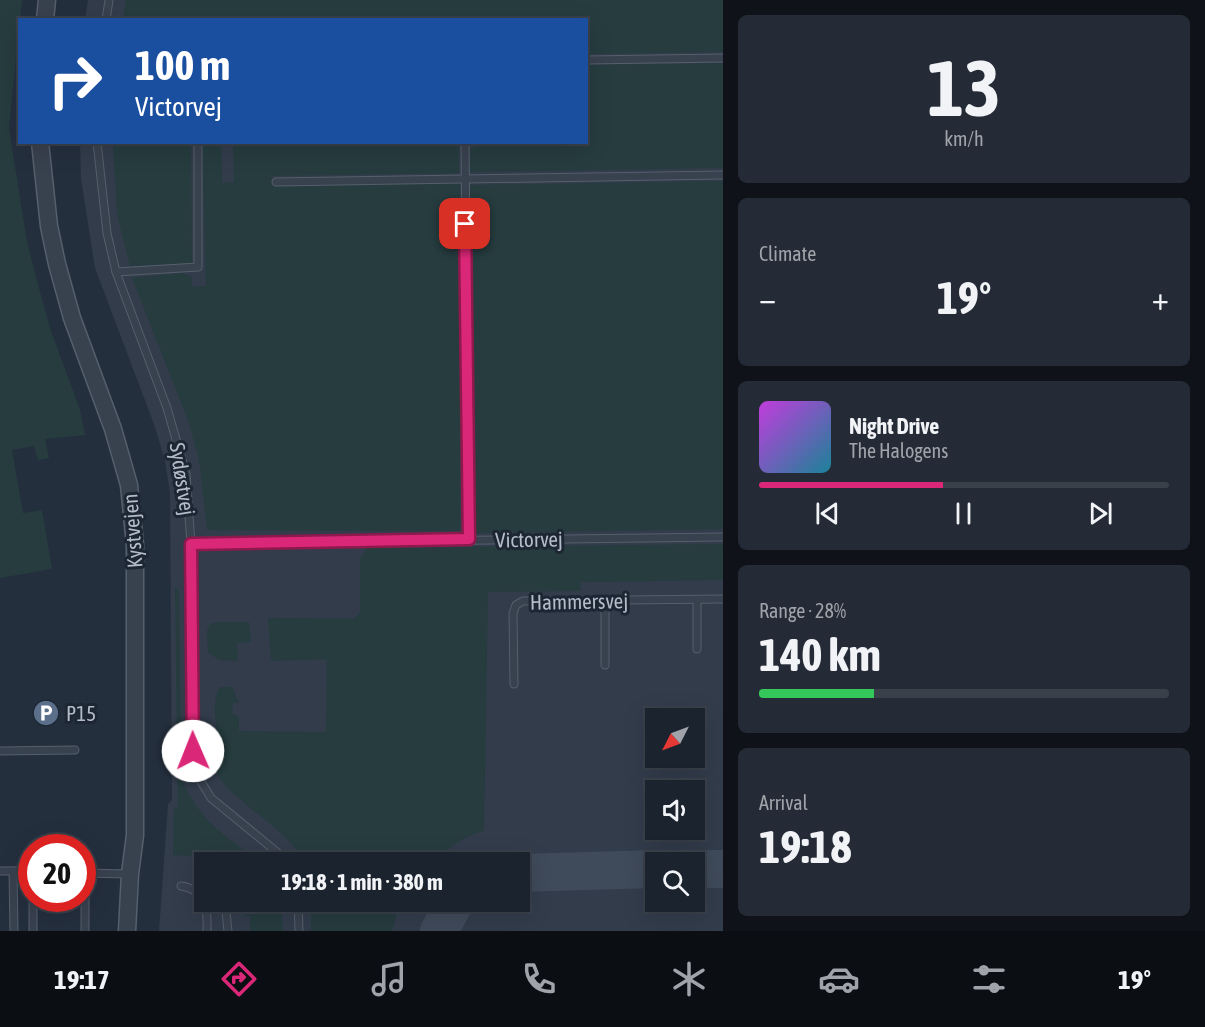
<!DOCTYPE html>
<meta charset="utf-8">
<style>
body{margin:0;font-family:"Asap Condensed",sans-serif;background:#242b36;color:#f1f3f6;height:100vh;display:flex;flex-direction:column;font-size:22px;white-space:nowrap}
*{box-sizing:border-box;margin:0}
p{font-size:20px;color:#a0a4aa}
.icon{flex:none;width:33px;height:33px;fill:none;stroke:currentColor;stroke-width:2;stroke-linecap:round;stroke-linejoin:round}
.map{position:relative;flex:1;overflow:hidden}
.details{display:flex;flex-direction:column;gap:15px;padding:15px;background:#0f1319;width:482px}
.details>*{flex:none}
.hud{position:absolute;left:18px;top:18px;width:570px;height:126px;border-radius:0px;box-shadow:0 6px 24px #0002,0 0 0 2px #39404a;background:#1a4fa0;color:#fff;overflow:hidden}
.needle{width:39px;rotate:228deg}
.buttons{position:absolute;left:645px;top:708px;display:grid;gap:12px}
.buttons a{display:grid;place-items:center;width:60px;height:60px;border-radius:0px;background:#1b232e;box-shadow:0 6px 24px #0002,0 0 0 2px #39404a;font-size:30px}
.speed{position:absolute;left:18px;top:834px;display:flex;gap:12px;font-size:30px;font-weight:700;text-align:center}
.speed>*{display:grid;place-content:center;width:78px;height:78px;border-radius:50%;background:#1b232e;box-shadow:0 6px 24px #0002,0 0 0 2px #39404a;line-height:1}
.speed .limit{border:9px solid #d22;background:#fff;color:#111}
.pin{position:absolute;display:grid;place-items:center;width:51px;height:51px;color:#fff;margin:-26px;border-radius:12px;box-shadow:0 3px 9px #0006}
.me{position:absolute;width:66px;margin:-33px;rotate:359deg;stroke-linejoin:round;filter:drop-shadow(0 0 4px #0008)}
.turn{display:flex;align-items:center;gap:21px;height:126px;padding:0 18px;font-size:27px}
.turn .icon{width:78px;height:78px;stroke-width:2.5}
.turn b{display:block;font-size:42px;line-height:51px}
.big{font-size:45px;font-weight:700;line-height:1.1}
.details .widget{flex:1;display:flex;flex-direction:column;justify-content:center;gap:9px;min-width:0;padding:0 21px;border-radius:9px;background:#242b36}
.details .dial{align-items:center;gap:0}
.dial b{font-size:78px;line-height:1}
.song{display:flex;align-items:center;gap:18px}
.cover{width:72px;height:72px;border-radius:9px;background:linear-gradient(135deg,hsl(290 70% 55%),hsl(190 70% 35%))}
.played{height:6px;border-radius:3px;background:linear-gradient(90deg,#db2777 45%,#39404a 45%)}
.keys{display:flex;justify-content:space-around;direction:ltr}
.heat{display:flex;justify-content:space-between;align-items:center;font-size:33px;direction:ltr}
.charge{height:9px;border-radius:4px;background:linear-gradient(90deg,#34c759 28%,#39404a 0)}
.trip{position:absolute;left:194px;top:852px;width:336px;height:60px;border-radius:0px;background:#1b232e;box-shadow:0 6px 24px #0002,0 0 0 2px #39404a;font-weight:700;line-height:60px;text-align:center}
.dock{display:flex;height:96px;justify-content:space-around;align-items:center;background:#0b0e12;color:#a0a4aa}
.dock .icon{width:42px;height:42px}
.dock .on{color:#db2777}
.dock b{font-size:27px;color:#f1f3f6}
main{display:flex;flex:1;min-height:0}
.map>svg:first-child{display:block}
.airport{fill:#323c4b;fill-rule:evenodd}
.green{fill:#263c3f}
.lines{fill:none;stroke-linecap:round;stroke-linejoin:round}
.taxiway{stroke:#3f4a5a;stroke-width:38}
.service-casing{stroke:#565f6c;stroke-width:9}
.tertiary-casing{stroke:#565f6c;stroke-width:19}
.service{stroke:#38414e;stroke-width:7}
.tertiary{stroke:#38414e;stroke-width:16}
.route-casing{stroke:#8e194d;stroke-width:15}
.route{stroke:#db2777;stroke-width:10}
.labels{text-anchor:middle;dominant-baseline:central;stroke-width:6;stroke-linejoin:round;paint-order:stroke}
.street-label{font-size:21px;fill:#b4bcc9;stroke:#1d2633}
.poi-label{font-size:21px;fill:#b4bcc9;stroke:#1d2633;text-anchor:start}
</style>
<main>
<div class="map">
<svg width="724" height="931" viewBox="0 0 724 931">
<rect width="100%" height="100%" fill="#242f3e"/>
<path class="airport" d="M88 0H723V931H159L168 804 172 800 170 493 165 461 155 427 95 268 81 179 80 143 586 142V20L85 19ZM656 718H694V758H656ZM656 790H694V830H656ZM204 862H519V902H204ZM656 862H694V902H656Z"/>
<g class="green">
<polygon points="0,0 22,0 9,128 27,242 37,281 50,328 80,410 85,435 45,439 49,458 38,460 34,446 12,450 23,513 42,510 52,569 0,578"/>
<polygon points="126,0 723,0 723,52 587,54 586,20 123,19"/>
<polygon points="723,63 723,168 469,172 471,148 491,142 586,142 587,65"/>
<polygon points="113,143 191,143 192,263 130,266 117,214"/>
<polygon points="202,143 221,143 222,183 234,182 233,143 459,143 459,173 273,176 273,186 460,183 460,531 207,530 199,459 189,423 132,278 183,273 192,277 192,287 206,286"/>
<polygon points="723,181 723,529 474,533 470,185"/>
<path d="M723 544V580L581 582 580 591 488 592 484 830 461 840 430 862H305C286 824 209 791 211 754 212 746 216 740 216 732 216 717 212 699 220 687H232L239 703H233L232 714 239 717V731L326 732 327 659 271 661 268 618 354 619 360 612V559L367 548Z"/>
<path d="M175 587 179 591 181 777C202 826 221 830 258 862H212L195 856 173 855 174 808 178 807Z"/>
<polygon points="217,622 249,622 251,642 237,643 238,661 220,660 208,653 207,631 210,624"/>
<polygon points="242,902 281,902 283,931 250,931 250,916 245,915"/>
<polygon points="311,902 400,902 392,931 311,931"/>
</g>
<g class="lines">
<g class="taxiway">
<polyline points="694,869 724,869"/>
<polyline points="519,873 656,869"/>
<polyline points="439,931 455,902"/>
</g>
<g class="service-casing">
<g id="service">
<polyline points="106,20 109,0"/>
<polyline points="586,60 724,58"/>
<polyline points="97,142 107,233 116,272 167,408 186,474 191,544 193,751 200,780 211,798 278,853 284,862"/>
<polyline points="465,142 469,539"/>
<polyline points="276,182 724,175"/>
<polyline points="116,272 198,267 198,142"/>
<polyline points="191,544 724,537"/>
<polyline points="697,649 697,600"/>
<polyline points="605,665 605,600"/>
<polyline points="514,684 513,613 516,605 523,601 724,599"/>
<polyline points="0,751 75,750"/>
<polyline points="0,871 32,871"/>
<polyline points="13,871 14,931"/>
<polyline points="82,873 130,874"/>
<polyline points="85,873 85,931"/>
<path d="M181 886C205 889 208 910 207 931"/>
<polyline points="195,890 204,883"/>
<polyline points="225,902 228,931"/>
<polyline points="298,902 299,931"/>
<polyline points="33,931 33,898"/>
</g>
</g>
<g class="tertiary-casing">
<g id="tertiary">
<polyline points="45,20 47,0"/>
<polyline points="40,142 49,226 57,264 72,318 113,429 129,485 135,545 135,835 130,874 127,931"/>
</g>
</g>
<use href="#service" class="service"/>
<use href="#tertiary" class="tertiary"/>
</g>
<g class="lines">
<g class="route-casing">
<polyline id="route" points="193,751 191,544 469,539 465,224"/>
</g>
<use href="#route" class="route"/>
</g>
<defs>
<g id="parking-disc" transform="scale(1.35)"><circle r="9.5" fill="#5c6f8a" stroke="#1d2633"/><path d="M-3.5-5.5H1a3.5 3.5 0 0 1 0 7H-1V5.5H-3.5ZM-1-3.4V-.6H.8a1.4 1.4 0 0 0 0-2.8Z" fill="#fff"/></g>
</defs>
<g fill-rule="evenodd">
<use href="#parking-disc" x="46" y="713"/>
</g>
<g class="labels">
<g class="street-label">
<text transform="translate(183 479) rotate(81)">Sydøstvej</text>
<text transform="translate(132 531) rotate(-94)">Kystvejen</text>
<text transform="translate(529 539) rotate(-1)">Victorvej</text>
<text transform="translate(579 601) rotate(-1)">Hammersvej</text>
</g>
<g class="poi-label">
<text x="66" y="713">P15</text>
</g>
</g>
</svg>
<div class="buttons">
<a><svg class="needle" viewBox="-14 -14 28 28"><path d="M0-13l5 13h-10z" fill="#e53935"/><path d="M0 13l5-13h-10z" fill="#a0a4aa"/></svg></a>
<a><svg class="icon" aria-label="sound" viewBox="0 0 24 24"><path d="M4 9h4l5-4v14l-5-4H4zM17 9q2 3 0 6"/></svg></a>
<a><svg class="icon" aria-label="search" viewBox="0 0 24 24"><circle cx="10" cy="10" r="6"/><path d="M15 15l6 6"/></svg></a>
</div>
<div class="speed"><div class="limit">20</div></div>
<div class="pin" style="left:465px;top:224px;background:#d93025"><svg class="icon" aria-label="arrive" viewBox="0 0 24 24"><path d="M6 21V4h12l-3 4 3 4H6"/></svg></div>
<svg class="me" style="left:193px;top:751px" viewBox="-20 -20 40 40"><circle r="19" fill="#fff"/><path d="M0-13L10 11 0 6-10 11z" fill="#db2777"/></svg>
<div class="trip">19:18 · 1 min · 380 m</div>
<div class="hud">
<div class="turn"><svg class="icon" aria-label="right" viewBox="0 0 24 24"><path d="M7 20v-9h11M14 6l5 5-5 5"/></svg><div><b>100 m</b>Victorvej</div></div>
</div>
</div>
<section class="details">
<div class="widget dial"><b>13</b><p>km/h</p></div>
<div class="widget"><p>Climate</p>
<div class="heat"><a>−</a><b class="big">19°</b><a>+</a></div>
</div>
<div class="widget">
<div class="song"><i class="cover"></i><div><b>Night Drive</b><p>The Halogens</p></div></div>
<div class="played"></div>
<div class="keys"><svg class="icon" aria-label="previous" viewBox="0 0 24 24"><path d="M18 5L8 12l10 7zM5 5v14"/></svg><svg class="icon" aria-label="pause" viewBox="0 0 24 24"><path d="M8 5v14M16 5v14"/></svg><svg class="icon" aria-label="next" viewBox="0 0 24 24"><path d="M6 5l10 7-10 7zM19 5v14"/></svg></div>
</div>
<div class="widget"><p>Range · 28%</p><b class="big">140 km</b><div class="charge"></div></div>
<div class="widget"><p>Arrival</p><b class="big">19:18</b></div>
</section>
</main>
<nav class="dock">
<b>19:17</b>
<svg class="icon on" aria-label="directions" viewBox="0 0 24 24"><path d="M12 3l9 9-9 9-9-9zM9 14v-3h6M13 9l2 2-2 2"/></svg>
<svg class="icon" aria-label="music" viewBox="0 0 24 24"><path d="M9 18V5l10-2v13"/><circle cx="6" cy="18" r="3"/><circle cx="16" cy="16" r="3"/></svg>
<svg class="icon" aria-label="phone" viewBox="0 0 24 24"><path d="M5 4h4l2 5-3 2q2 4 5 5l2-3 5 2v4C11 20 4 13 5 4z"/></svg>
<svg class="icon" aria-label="climate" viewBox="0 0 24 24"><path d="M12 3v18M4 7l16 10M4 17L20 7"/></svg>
<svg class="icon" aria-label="car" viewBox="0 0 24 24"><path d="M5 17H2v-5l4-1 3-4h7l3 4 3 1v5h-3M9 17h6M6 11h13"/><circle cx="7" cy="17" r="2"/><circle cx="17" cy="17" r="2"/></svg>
<svg class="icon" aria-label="filters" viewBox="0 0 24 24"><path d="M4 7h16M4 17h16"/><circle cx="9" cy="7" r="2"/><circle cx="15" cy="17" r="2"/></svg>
<b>19°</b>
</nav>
